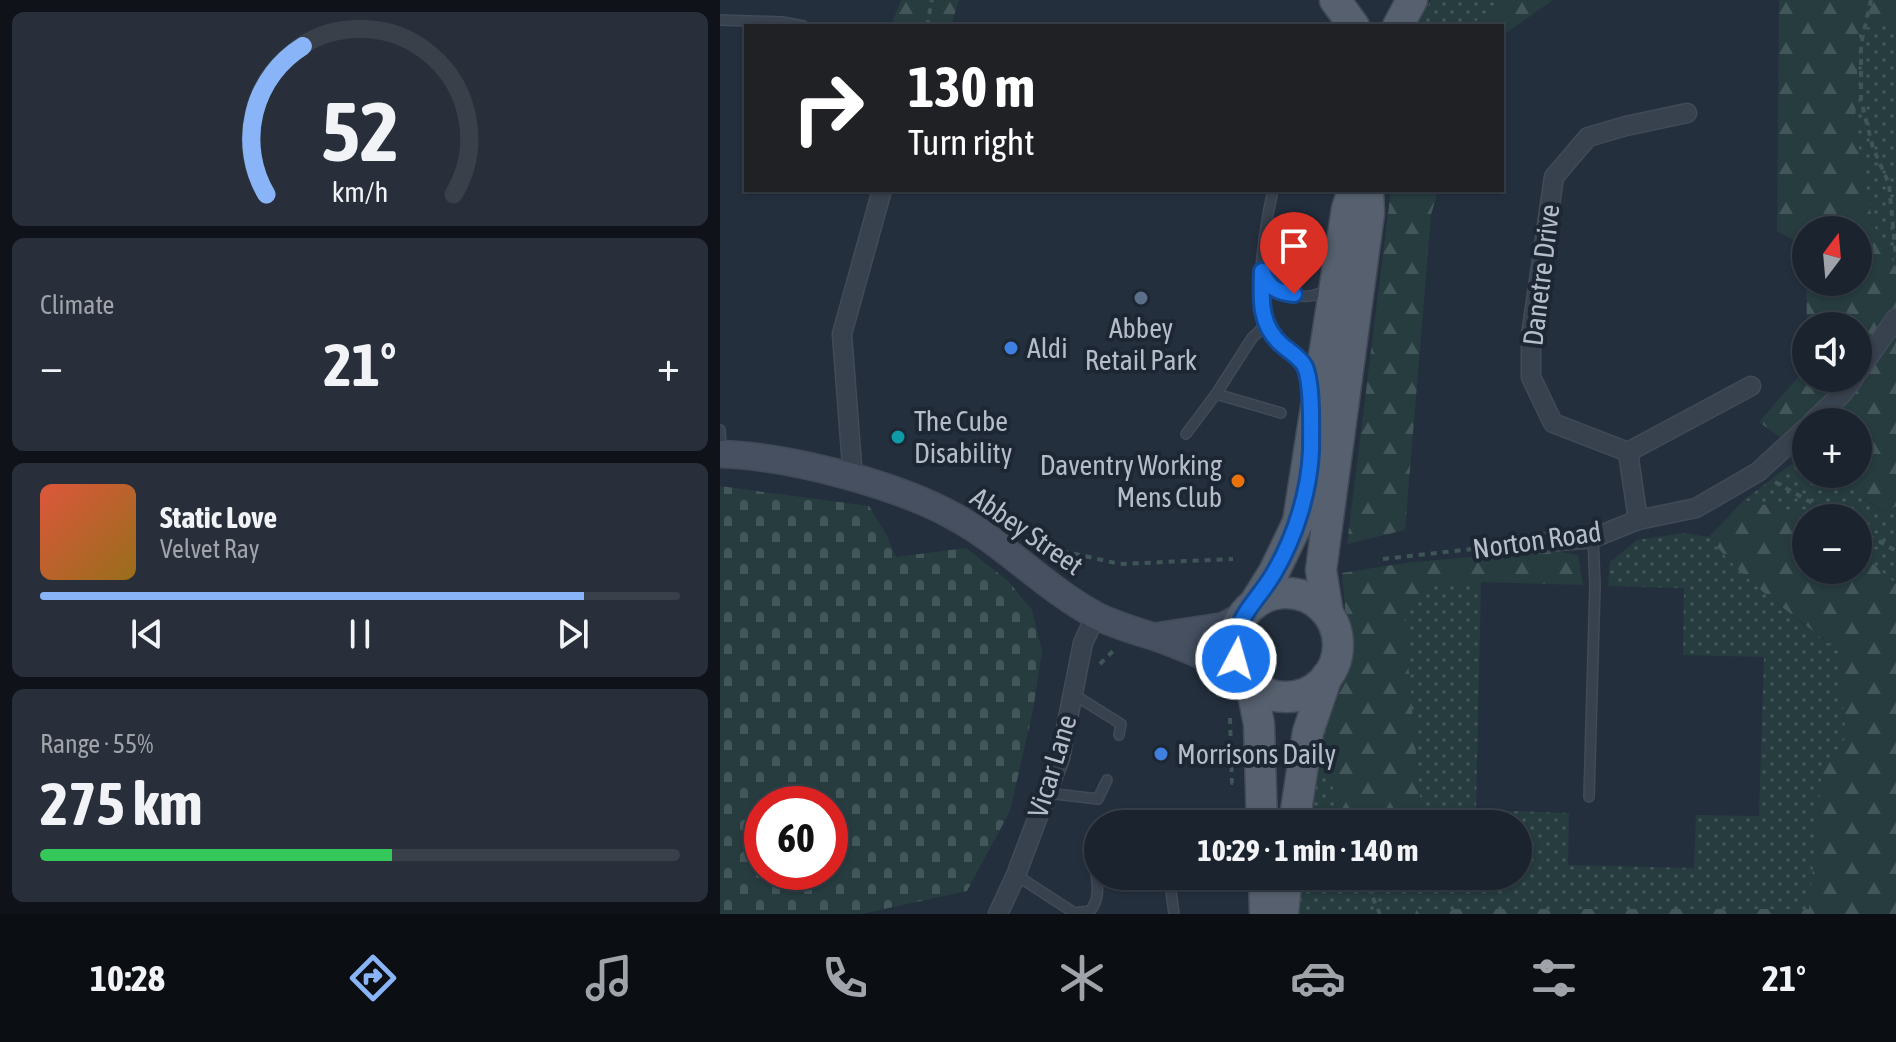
<!DOCTYPE html>
<meta charset="utf-8">
<style>
body{margin:0;font-family:"Asap Condensed",sans-serif;background:#282f3a;color:#f1f3f6;height:100vh;display:flex;flex-direction:column;font-size:30px;white-space:nowrap}
*{box-sizing:border-box;margin:0}
p{font-size:26px;color:#a0a4aa}
.icon{flex:none;width:44px;height:44px;fill:none;stroke:currentColor;stroke-width:2;stroke-linecap:round;stroke-linejoin:round}
.map{position:relative;flex:1;overflow:hidden}
.drawer{display:flex;flex-direction:column;gap:12px;padding:12px;background:#0f1319;width:720px}
.drawer>*{flex:none}
.guide{position:absolute;left:24px;top:24px;width:760px;height:168px;border-radius:0px;box-shadow:0 2px 6px #0004,0 0 0 2px #39404a;background:#202124;color:#fff;overflow:hidden}
.needle{width:52px;rotate:16deg}
.buttons{position:absolute;left:1072px;top:216px;display:grid;gap:16px}
.buttons a{display:grid;place-items:center;width:80px;height:80px;border-radius:50%;background:#1b232e;box-shadow:0 2px 6px #0004,0 0 0 2px #39404a;font-size:40px}
.speed{position:absolute;left:24px;top:786px;display:flex;gap:16px;font-size:40px;font-weight:700;text-align:center}
.speed>*{display:grid;place-content:center;width:104px;height:104px;border-radius:50%;background:#1b232e;box-shadow:0 2px 6px #0004,0 0 0 2px #39404a;line-height:1}
.speed .limit{border:12px solid #d22;background:#fff;color:#111}
.pin{position:absolute;display:grid;place-items:center;width:68px;height:68px;color:#fff;margin:-82px -34px;border-radius:50% 50% 50% 0;rotate:-45deg;box-shadow:0 0 8px #0007}
.pin .icon{rotate:45deg}
.me{position:absolute;width:88px;margin:-44px;rotate:6deg;stroke-linejoin:round;filter:drop-shadow(0 0 6px #0008)}
.turn{display:flex;align-items:center;gap:28px;height:168px;padding:0 32px;font-size:36px}
.turn .icon{width:104px;height:104px;stroke-width:2.5}
.turn b{display:block;font-size:56px;line-height:68px}
.big{font-size:60px;font-weight:700;line-height:1.1}
.drawer .tile{flex:1;display:flex;flex-direction:column;justify-content:center;gap:12px;min-width:0;padding:0 28px;border-radius:12px;background:#282f3a}
.drawer .dial{align-items:center;gap:0}
.dial svg{height:208px;overflow:visible;fill:none;stroke:#39404a;stroke-width:7;stroke-linecap:round;text-anchor:middle}
.dial text{fill:#f1f3f6;stroke:none}
.song{display:flex;align-items:center;gap:24px}
.cover{width:96px;height:96px;border-radius:12px;background:linear-gradient(135deg,hsl(10 70% 55%),hsl(40 70% 35%))}
.played{height:8px;border-radius:4px;background:linear-gradient(90deg,#8ab4f8 85%,#39404a 85%)}
.keys{display:flex;justify-content:space-around;direction:ltr}
.heat{display:flex;justify-content:space-between;align-items:center;font-size:44px;direction:ltr}
.charge{height:12px;border-radius:6px;background:linear-gradient(90deg,#34c759 55%,#39404a 0)}
.trip{position:absolute;left:364px;top:810px;width:448px;height:80px;border-radius:40px;background:#1b232e;box-shadow:0 2px 6px #0004,0 0 0 2px #39404a;font-weight:700;line-height:80px;text-align:center}
.menu{display:flex;height:128px;justify-content:space-around;align-items:center;background:#0b0e12;color:#a0a4aa}
.menu .icon{width:56px;height:56px}
.menu .on{color:#8ab4f8}
.menu b{font-size:36px;color:#f1f3f6}
main{display:flex;flex:1;min-height:0}
.map>svg:first-child{display:block}
.green{fill:url(#green-dots)}
.forest{fill:url(#forest-firs)}
.cemetery{fill:url(#cemetery-stones);fill-rule:evenodd}
.lines{fill:none;stroke-linecap:round;stroke-linejoin:round}
.lane-casing{stroke:#414a57;stroke-width:12}
.street-casing{stroke:#414a57;stroke-width:21}
.secondary-casing{stroke:#414a57;stroke-width:29}
.primary-casing{stroke:#414a57;stroke-width:33}
.path{stroke:#3f5557;stroke-width:4;stroke-dasharray:6 6;stroke-linecap:butt}
.lane{stroke:#38414e;stroke-width:9}
.street{stroke:#38414e;stroke-width:18}
.secondary{stroke:#465061;stroke-width:26}
.primary{stroke:#56606e;stroke-width:30}
.route-casing{stroke:#114b97;stroke-width:20}
.route{stroke:#1a73e8;stroke-width:14}
.service-dot{fill:#5c6f8a;stroke:#1d2633;stroke-width:3}
.shop-dot{fill:#3f7fe0;stroke:#1d2633;stroke-width:3}
.culture-dot{fill:#0f9aa8;stroke:#1d2633;stroke-width:3}
.food-dot{fill:#e8710a;stroke:#1d2633;stroke-width:3}
.labels{text-anchor:middle;dominant-baseline:central;stroke-width:8;stroke-linejoin:round;paint-order:stroke}
.street-label{font-size:28px;fill:#b4bcc9;stroke:#1d2633}
.poi-label{font-size:28px;fill:#b4bcc9;stroke:#1d2633;text-anchor:start}
</style>
<main>
<section class="drawer">
<div class="tile dial"><svg viewBox="0 0 100 80">
<path d="M14 69A42 42 0 1 1 86 69"/>
<path d="M14 69A42 42 0 0 1 28 12" stroke="#8ab4f8"/>
<text x="50" y="56" font-size="32" font-weight="700">52</text>
<text x="50" y="72" font-size="11">km/h</text>
</svg></div>
<div class="tile"><p>Climate</p>
<div class="heat"><a>−</a><b class="big">21°</b><a>+</a></div>
</div>
<div class="tile">
<div class="song"><i class="cover"></i><div><b>Static Love</b><p>Velvet Ray</p></div></div>
<div class="played"></div>
<div class="keys"><svg class="icon" aria-label="previous" viewBox="0 0 24 24"><path d="M18 5L8 12l10 7zM5 5v14"/></svg><svg class="icon" aria-label="pause" viewBox="0 0 24 24"><path d="M8 5v14M16 5v14"/></svg><svg class="icon" aria-label="next" viewBox="0 0 24 24"><path d="M6 5l10 7-10 7zM19 5v14"/></svg></div>
</div>
<div class="tile"><p>Range · 55%</p><b class="big">275 km</b><div class="charge"></div></div>
</section>
<div class="map">
<svg width="1176" height="914" viewBox="0 0 1176 914">
<defs>
<pattern id="green-dots" width="8" height="8" patternUnits="userSpaceOnUse" patternTransform="scale(2)"><rect width="8" height="8" fill="#263c3f"/><path d="M2 2h.1M6 6h.1" fill="none" stroke="#435659" stroke-width="1.8" stroke-linecap="round"/></pattern>
<pattern id="forest-firs" width="22" height="20" patternUnits="userSpaceOnUse" patternTransform="scale(2)"><rect width="22" height="20" fill="#263c3f"/><path d="M5 1l3.5 6h-7zM16 11l3.5 6h-7z" fill="#435659"/></pattern>
<pattern id="cemetery-stones" width="16" height="16" patternUnits="userSpaceOnUse" patternTransform="scale(2)"><rect width="16" height="16" fill="#263c3f"/><path d="M2 7V4a2 2 0 0 1 4 0v3zM10 15v-3a2 2 0 0 1 4 0v3z" fill="#435659"/></pattern>
</defs>
<rect width="100%" height="100%" fill="#242f3e"/>
<g class="green">
<polygon points="711,0 783,0 750,26 696,26"/>
<polygon points="1176,22 1176,267 1153,224 1135,128 1139,28"/>
<polygon points="1084,455 1086,474 1111,474 1164,513 1176,506 1176,584 1138,551 1138,518 1100,518 1024,500"/>
<path d="M963 533 989 537C1026 582 1072 616 1119 651L1126 738 1102 773 1089 909H697L695 914H578L583 876H647L668 892 696 876H798V824H702L684 614 711 584 761 582 756 810 849 813 848 865 974 868 976 815 1039 816 1044 657 963 655 964 588 888 586 890 562 917 540Z"/>
<polygon points="605,721 616,808 623,824 590,824"/>
</g>
<g class="forest">
<polygon points="181,0 239,0 231,26 171,26"/>
<polygon points="783,0 833,0 782,36 782,26 750,26"/>
<polygon points="1059,0 1176,0 1176,22 1139,29 1135,128 1153,224 1176,267 1176,506 1165,513 1111,474 1138,474 1138,422 1086,422 1086,456 1039,422 1086,368 1086,378 1138,378 1138,326 1087,326 1086,282 1138,282 1138,230 1086,230 1086,272 1086,247 1057,231"/>
<polygon points="671,190 718,190 711,215 685,530 627,544"/>
<path d="M1024 500 1100 518H1086V570H1138V551L1176 584V914H695L697 909H1089L1102 772 1126 737 1119 651C1073 615 1025 583 989 537Z"/>
<polygon points="829,550 858,555 863,585 761,582 711,584 684,614 702,824 623,824 616,808 605,721 616,692 628,643 622,573 685,563"/>
</g>
<path class="cemetery" d="M0 486 149 506 166 534 176 557 246 548 288 581 312 610 322 651 313 710 290 811 247 891 141 914H0ZM42 804H110V872H42Z"/>
<g class="lines">
<g class="lane-casing">
<g id="lane">
<polyline points="0,20 62,22 83,26"/>
<path d="M553 190C546 221 532 300 547 327 559 349 584 355 588 381"/>
<path d="M544 274C553 295 587 303 606 290"/>
<polyline points="496,394 561,413"/>
<polyline points="0,430 1,451"/>
<polyline points="466,434 496,394 532,338 546,325"/>
<polyline points="353,694 401,724 399,735"/>
<polyline points="327,793 378,799 387,780"/>
<polyline points="869,797 875,585 873,538"/>
<polyline points="296,875 356,914"/>
<polyline points="449,876 454,914"/>
<path d="M354 913 370 911C387 891 368 867 378 847"/>
</g>
</g>
<g class="street-casing">
<g id="street">
<polyline points="1138,372 1176,318"/>
<polyline points="1092,422 1122,394 1134,378"/>
<polyline points="908,452 1031,386"/>
<polyline points="133,479 122,334 162,190"/>
<polyline points="918,520 908,452 833,423 811,377 811,335 834,177 868,137 906,126 967,113"/>
<polyline points="796,545 873,538 918,520 976,508 1038,472 1086,428"/>
<polyline points="278,914 296,875 340,758 363,643 376,615"/>
</g>
</g>
<g class="secondary-casing">
<g id="secondary">
<path d="M0 454C68 456 176 484 235 517 285 544 325 588 375 615 396 626 417 631 438 638 467 648 495 661 523 674"/>
<polyline points="438,636 504,626 524,615"/>
</g>
</g>
<g class="primary-casing">
<g id="primary">
<polyline points="615,0 634,26"/>
<polyline points="678,26 692,0"/>
<circle cx="566" cy="645" r="52"/>
<polyline points="534,604 554,572 578,522 627,209 633,190"/>
<polyline points="608,614 601,570 649,213 648,190"/>
<polyline points="531,684 539,724 542,824"/>
<polyline points="574,824 588,732 607,676"/>
<polyline points="544,876 545,914"/>
<polyline points="563,914 567,876"/>
</g>
</g>
<g class="path">
<polyline points="1151,0 1141,44 1141,100 1153,148 1169,184 1176,258"/>
<polyline points="207,26 212,0"/>
<polyline points="1055,482 1119,518"/>
<polyline points="273,516 279,510 338,550 400,564 513,559"/>
<polyline points="1138,529 1176,551"/>
<polyline points="663,559 779,546"/>
<polyline points="380,664 393,651 398,652"/>
<polyline points="510,718 512,783 515,783"/>
<polyline points="600,814 613,816 617,824"/>
<polyline points="643,876 660,914"/>
</g>
<use href="#lane" class="lane"/>
<use href="#street" class="street"/>
<use href="#secondary" class="secondary"/>
<use href="#primary" class="primary"/>
</g>
<g class="lines">
<g class="route-casing">
<path id="route" d="M516 659C512 616 534 607 554 573 575 537 589 493 591 451 591 433 593 380 584 365 579 357 569 351 562 345 539 325 541 299 542 271 549 288 556 292 574 294"/>
</g>
<use href="#route" class="route"/>
</g>
<circle class="service-dot" cx="421" cy="298" r="8"/>
<g class="shop-dot">
<circle cx="291" cy="348" r="8"/>
<circle cx="441" cy="754" r="8"/>
</g>
<circle class="culture-dot" cx="178" cy="437" r="8"/>
<circle class="food-dot" cx="518" cy="481" r="8"/>
<g class="labels">
<g class="street-label">
<text transform="translate(821 275) rotate(-83)">Danetre Drive</text>
<text transform="translate(307 531) rotate(35)">Abbey Street</text>
<text transform="translate(817 540) rotate(-8)">Norton Road</text>
<text transform="translate(332 766) rotate(-73)">Vicar Lane</text>
</g>
<g class="poi-label">
<text x="421" y="328" text-anchor="middle">Abbey<tspan x="421" dy="32">Retail Park</tspan></text>
<text x="307" y="348">Aldi</text>
<text x="194" y="421">The Cube<tspan x="194" dy="32">Disability</tspan></text>
<text x="502" y="465" text-anchor="end">Daventry Working<tspan x="502" dy="32">Mens Club</tspan></text>
<text x="457" y="754">Morrisons Daily</text>
</g>
</g>
</svg>
<div class="buttons">
<a><svg class="needle" viewBox="-14 -14 28 28"><path d="M0-13l5 13h-10z" fill="#e53935"/><path d="M0 13l5-13h-10z" fill="#a0a4aa"/></svg></a>
<a><svg class="icon" aria-label="sound" viewBox="0 0 24 24"><path d="M4 9h4l5-4v14l-5-4H4zM17 9q2 3 0 6"/></svg></a>
<a>+</a>
<a>−</a>
</div>
<div class="speed"><div class="limit">60</div></div>
<div class="pin" style="left:574px;top:294px;background:#d93025"><svg class="icon" aria-label="arrive" viewBox="0 0 24 24"><path d="M6 21V4h12l-3 4 3 4H6"/></svg></div>
<svg class="me" style="left:516px;top:659px" viewBox="-20 -20 40 40"><circle r="17" fill="#1a73e8" stroke="#fff" stroke-width="3"/><path d="M0-11L8 9 0 5-8 9z" fill="#fff"/></svg>
<div class="trip">10:29 · 1 min · 140 m</div>
<div class="guide">
<div class="turn"><svg class="icon" aria-label="right" viewBox="0 0 24 24"><path d="M7 20v-9h11M14 6l5 5-5 5"/></svg><div><b>130 m</b>Turn right</div></div>
</div>
</div>
</main>
<nav class="menu">
<b>10:28</b>
<svg class="icon on" aria-label="directions" viewBox="0 0 24 24"><path d="M12 3l9 9-9 9-9-9zM9 14v-3h6M13 9l2 2-2 2"/></svg>
<svg class="icon" aria-label="music" viewBox="0 0 24 24"><path d="M9 18V5l10-2v13"/><circle cx="6" cy="18" r="3"/><circle cx="16" cy="16" r="3"/></svg>
<svg class="icon" aria-label="phone" viewBox="0 0 24 24"><path d="M5 4h4l2 5-3 2q2 4 5 5l2-3 5 2v4C11 20 4 13 5 4z"/></svg>
<svg class="icon" aria-label="climate" viewBox="0 0 24 24"><path d="M12 3v18M4 7l16 10M4 17L20 7"/></svg>
<svg class="icon" aria-label="car" viewBox="0 0 24 24"><path d="M5 17H2v-5l4-1 3-4h7l3 4 3 1v5h-3M9 17h6M6 11h13"/><circle cx="7" cy="17" r="2"/><circle cx="17" cy="17" r="2"/></svg>
<svg class="icon" aria-label="filters" viewBox="0 0 24 24"><path d="M4 7h16M4 17h16"/><circle cx="9" cy="7" r="2"/><circle cx="15" cy="17" r="2"/></svg>
<b>21°</b>
</nav>
